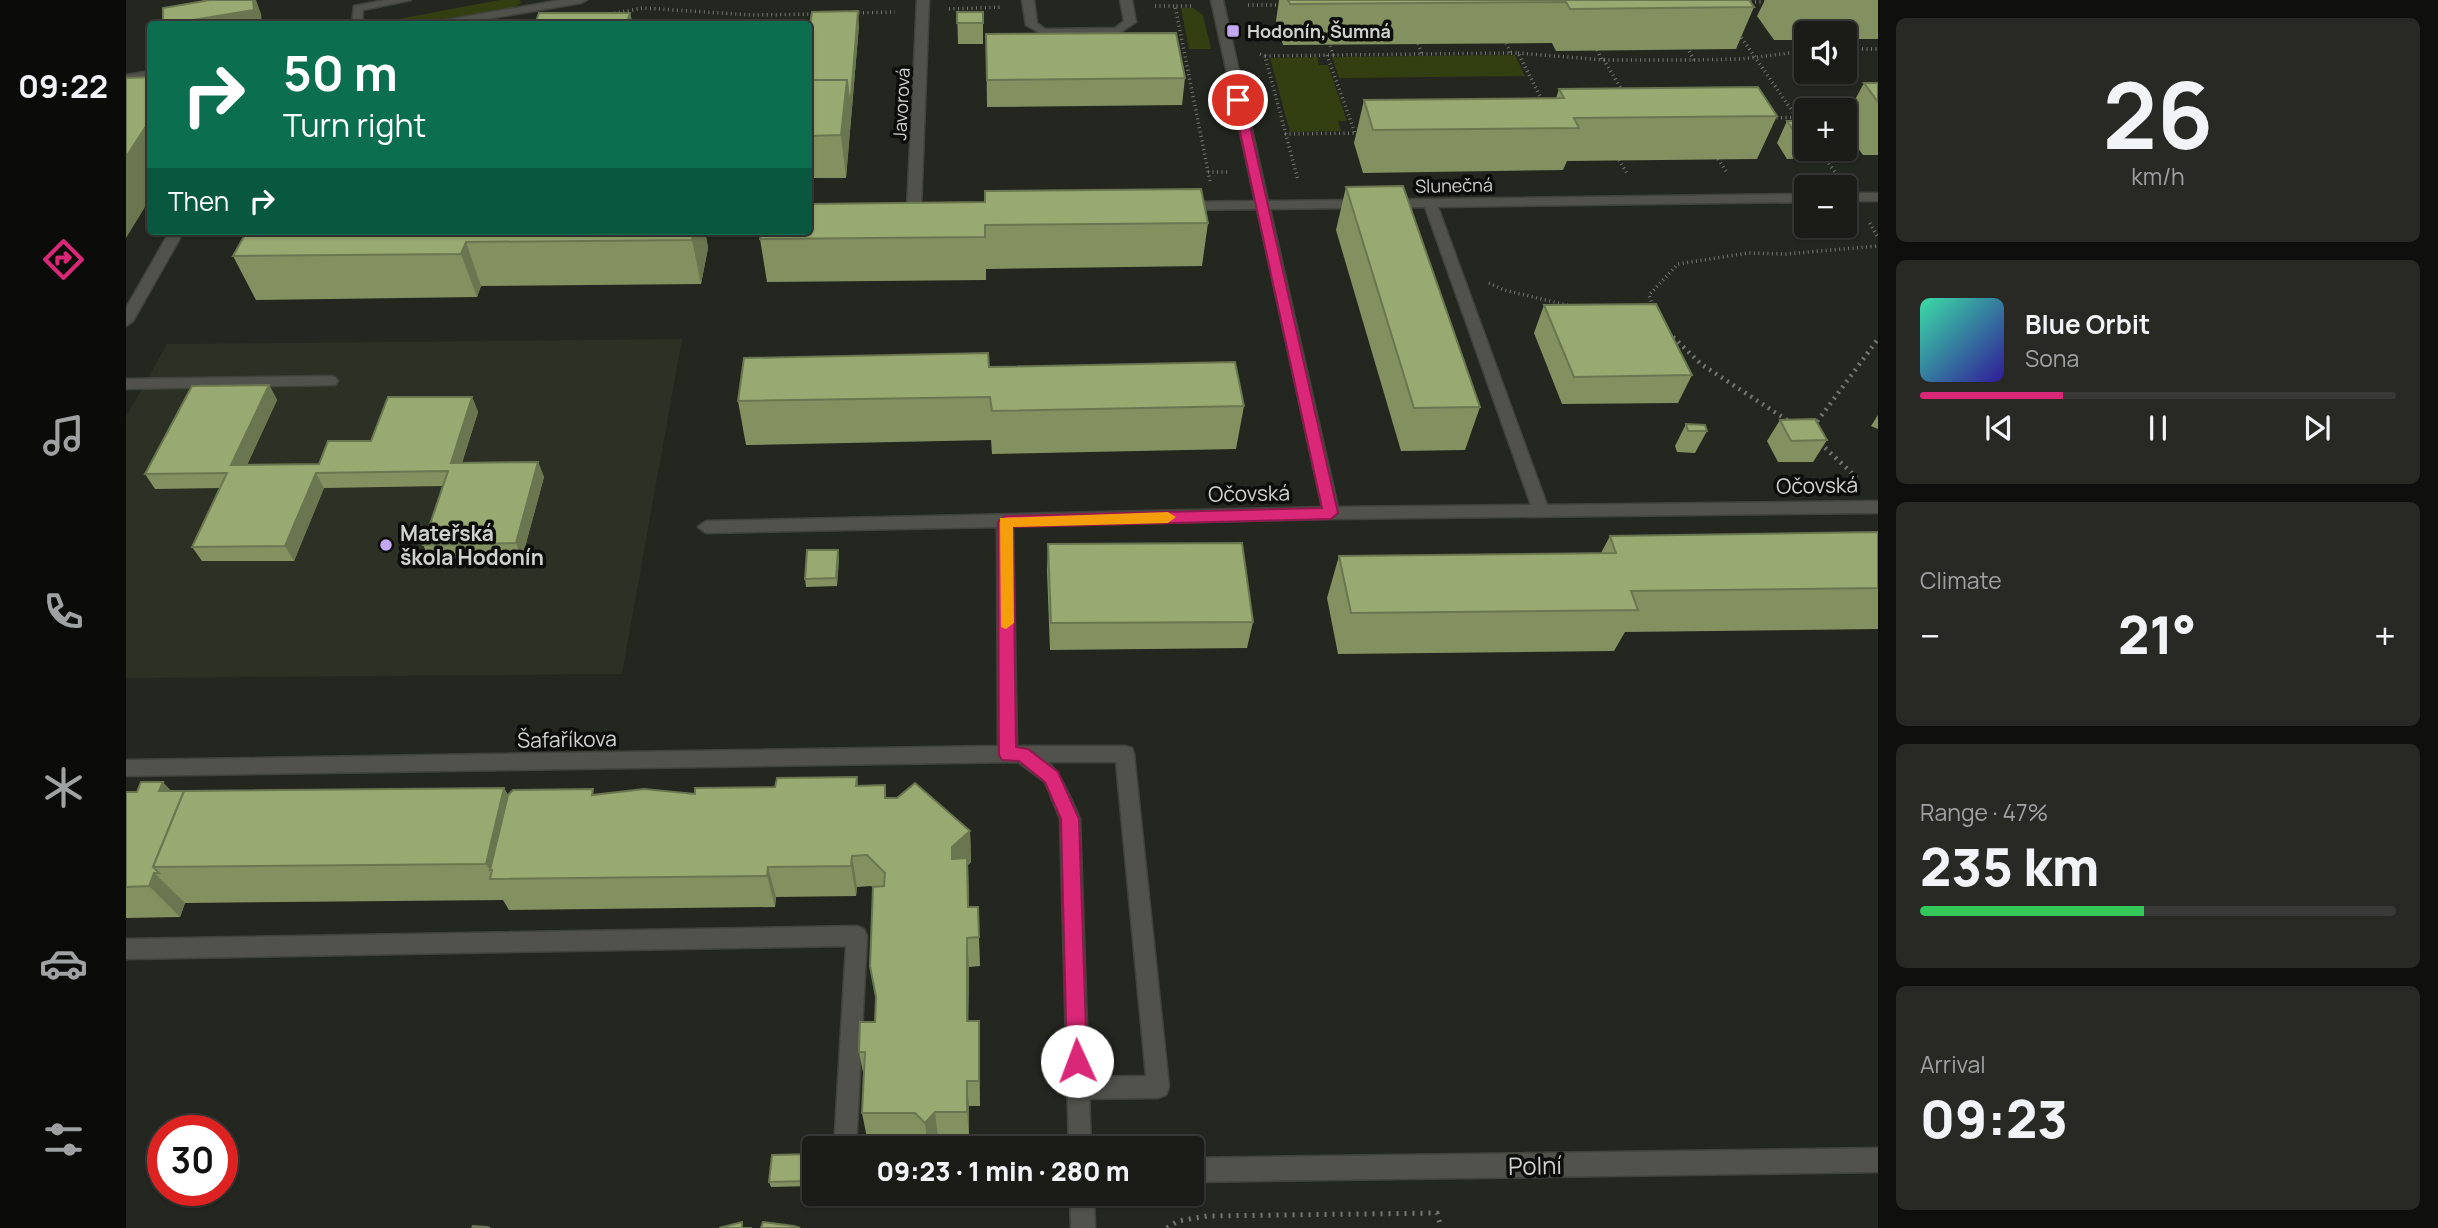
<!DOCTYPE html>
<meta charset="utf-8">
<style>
body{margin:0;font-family:Manrope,sans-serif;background:#282925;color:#f1f3f6;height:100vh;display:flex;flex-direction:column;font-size:26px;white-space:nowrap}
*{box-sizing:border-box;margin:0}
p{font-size:23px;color:#a0a1a2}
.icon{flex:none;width:38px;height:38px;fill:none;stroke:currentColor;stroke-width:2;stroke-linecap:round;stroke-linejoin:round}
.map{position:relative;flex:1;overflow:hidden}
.drawer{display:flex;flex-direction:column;gap:18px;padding:18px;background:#0f0f0d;width:560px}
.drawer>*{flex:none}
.hud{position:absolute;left:21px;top:21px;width:665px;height:214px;border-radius:7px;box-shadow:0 2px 5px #0004,0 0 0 2px #393a37;background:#0b6e4f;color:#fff;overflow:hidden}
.controls{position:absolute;left:1668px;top:21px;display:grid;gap:14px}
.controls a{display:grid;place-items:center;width:63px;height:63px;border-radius:7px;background:#1b1c18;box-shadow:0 2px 5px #0004,0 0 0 2px #393a37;font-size:35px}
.speed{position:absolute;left:21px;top:1115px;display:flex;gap:14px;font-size:35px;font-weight:700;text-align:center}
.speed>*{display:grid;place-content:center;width:91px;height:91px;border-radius:50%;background:#1b1c18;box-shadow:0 2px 5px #0004,0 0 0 2px #393a37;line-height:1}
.speed .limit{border:10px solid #d22;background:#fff;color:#111}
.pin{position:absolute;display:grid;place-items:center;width:60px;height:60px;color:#fff;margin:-30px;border:4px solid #fff;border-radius:50%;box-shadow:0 2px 7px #0007}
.me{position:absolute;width:77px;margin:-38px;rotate:358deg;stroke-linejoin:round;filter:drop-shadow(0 0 5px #0008)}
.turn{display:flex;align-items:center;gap:24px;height:147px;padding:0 21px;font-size:32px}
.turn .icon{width:91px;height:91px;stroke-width:2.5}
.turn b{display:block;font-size:49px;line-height:60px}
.then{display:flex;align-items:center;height:66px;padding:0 21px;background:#0003;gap:14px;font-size:26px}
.big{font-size:52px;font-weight:800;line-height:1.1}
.drawer .card{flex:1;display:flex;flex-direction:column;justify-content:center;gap:10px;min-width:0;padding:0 24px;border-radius:10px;background:#282925}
.drawer .dial{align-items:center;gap:0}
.dial b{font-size:91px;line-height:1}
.song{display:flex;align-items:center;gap:21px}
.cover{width:84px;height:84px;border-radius:10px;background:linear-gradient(135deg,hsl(160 70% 55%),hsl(250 70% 35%))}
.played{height:7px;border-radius:4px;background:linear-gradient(90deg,#db2777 30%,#393a37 30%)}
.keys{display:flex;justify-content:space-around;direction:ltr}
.heat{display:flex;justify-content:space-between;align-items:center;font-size:38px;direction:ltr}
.charge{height:10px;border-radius:5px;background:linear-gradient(90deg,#34c759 47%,#393a37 0)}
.trip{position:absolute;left:676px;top:1136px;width:402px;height:70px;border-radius:7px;background:#1b1c18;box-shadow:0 2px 5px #0004,0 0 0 2px #393a37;font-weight:800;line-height:70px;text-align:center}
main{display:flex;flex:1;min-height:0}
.menu{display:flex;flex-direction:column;width:126px;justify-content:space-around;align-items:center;background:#0b0b0a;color:#a0a1a2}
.menu .icon{width:49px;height:49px}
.menu .selected{color:#db2777}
.menu b{font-size:32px;color:#f1f3f6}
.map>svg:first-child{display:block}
.built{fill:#2d3024}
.green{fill:#333f10}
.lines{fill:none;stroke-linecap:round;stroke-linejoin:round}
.service-casing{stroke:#40423c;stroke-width:3}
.minor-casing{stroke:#40423c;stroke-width:3}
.path-far2{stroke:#757772;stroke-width:3.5;stroke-dasharray:1 3.5;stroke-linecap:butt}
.path-far1{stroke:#757772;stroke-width:4.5;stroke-dasharray:2 5;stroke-linecap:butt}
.path{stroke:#757772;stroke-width:5;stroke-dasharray:2 6;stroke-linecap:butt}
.service{fill:#50524b;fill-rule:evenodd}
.minor{fill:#50524b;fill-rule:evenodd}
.wall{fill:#839161}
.shaded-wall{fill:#6a764f}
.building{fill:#98a971;stroke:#6a764f;stroke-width:2}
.route{fill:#db2777;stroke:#8e194d;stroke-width:2}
.slow{fill:#f59e0b}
.poi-dot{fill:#c4a7f1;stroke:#0d0e0c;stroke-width:2.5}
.labels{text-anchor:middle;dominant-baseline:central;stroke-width:7;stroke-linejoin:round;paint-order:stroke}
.far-poi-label{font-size:18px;font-weight:bold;fill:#d0d2ce;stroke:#0d0e0c;text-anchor:start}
.far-street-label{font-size:18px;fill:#d0d2ce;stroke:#0d0e0c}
.street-label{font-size:21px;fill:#d0d2ce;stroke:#0d0e0c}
.poi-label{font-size:21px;font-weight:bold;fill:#d0d2ce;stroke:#0d0e0c;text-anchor:start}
.near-street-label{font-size:24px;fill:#d0d2ce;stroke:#0d0e0c}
</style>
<main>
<nav class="menu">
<b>09:22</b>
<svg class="icon selected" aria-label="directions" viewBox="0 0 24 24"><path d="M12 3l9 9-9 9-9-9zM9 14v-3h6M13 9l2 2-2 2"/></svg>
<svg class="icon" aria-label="music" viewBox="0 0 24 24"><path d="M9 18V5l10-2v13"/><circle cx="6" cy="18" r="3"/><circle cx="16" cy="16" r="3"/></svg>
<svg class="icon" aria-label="phone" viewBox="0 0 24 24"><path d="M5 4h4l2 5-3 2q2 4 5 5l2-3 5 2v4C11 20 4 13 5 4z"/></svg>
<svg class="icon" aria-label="climate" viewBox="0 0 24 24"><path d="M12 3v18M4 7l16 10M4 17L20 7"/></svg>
<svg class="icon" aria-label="car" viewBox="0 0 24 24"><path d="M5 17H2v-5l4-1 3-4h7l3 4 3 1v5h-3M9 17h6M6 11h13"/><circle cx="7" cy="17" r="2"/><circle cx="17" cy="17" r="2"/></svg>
<svg class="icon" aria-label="filters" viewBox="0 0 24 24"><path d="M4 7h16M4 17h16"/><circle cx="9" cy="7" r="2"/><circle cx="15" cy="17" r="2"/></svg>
</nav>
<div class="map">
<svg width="1752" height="1228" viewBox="0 0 1752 1228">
<rect width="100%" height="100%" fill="#242620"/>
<polygon class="built" points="556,339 496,674 0,678 0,417 41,344"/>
<g class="green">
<polygon points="373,0 394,0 395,3 385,9 294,24 246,24"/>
<polygon points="1055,8 1067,8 1077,15 1085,49 1063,49"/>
<polygon points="1389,55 1399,76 1213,78 1206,57"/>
<polygon points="1191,57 1193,65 1202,65 1221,121 1212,121 1215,131 1164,132 1144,58"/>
</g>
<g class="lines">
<g class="service-casing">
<g id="service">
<polygon points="259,0 285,0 237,10 236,24 226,24 228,6"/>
<polygon points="896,0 908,0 911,23 919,29 989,28 998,21 994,0 1006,0 1010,22 992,34 917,35 900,25"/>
<polygon points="204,376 209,377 212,381 209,385 0,389 0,379"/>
<polygon points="896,746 999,746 1006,748 1008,754 1043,1087 1040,1095 1032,1098 952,1099 944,1096 941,1088 944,1080 952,1077 1020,1076 990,762 896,762 889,760 887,754 889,748"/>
<polygon points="731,926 738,929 741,936 730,1148 708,1148 720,946 0,959 0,939"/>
</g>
</g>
<g class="minor-casing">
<g id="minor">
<polygon points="435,0 461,0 455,3 331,24 308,24 314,21"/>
<polygon points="791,0 803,0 795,209 788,213 781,209"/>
<path d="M1085 0H1097L1142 201 1680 194V202L1312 207 1421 505 1752 501V513L1205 519 887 526 891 746C926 748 942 792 954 819L965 1148H943L934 819 919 782 892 762 0 776V760L872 746 871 527 580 533 572 527 580 521 1196 507 1131 209 1057 210 1050 206 1057 202 1129 201ZM1299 207 1405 505 1212 507 1144 209Z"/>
<polygon points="24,71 24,78 0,83 0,75"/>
<rect x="1718" y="193" width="34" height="8"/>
<polygon points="44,231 58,231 7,321 0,326 0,308"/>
<polygon points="1752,1148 1752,1172 1066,1182 1066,1158"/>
<polygon points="944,1194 968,1194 969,1228 945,1228"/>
</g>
</g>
<g class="path-far2">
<polyline points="1620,2 1643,2"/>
<polyline points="1122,5 1156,5"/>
<polyline points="1029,6 1049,6"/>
<polyline points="1065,6 1049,6 1084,181"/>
<polyline points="823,9 877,7"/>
<polyline points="728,13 769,12"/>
<polyline points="484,14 517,8 626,15 692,14"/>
<polyline points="1613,34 1680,131"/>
<polyline points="1718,49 1752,49"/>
<polyline points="1471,50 1476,60"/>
<polyline points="1385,53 1392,53 1417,102"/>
<polyline points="1392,53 1478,60 1497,92"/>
<polyline points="1134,54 1139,56 1172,180"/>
<polyline points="1296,54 1385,53 1380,43"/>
<polyline points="1201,55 1229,133"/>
<polyline points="1207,55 1296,54 1292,44"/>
<polyline points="1139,56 1207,55 1204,45"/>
<polyline points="1478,60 1568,60 1562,49"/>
<polyline points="1568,60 1615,59 1680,51"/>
<polyline points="1646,118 1680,117"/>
<polyline points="1159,134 1236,133"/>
<polyline points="1692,149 1712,176"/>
<polyline points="1592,159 1602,174"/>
<polyline points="1493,160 1502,175"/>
<polyline points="1082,172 1102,172"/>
<polyline points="1744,223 1752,238"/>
<polyline points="1363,283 1378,290 1445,306"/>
<polyline points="1528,310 1523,295 1552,264 1622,253 1660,254 1752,246"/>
</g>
<g class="path-far1">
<polyline points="1542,332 1575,364 1664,422"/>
<polyline points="1687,427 1752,339"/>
<polyline points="1694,443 1731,478"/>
</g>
<polyline class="path" points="1041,1228 1052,1221 1081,1216 1311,1213 1315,1228"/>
<use href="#service" class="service"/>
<use href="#minor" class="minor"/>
</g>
<g class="wall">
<polygon points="1153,0 1623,0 1628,7 1610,49 1430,51 1426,43 1157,45 1150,21"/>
<polygon points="1639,0 1752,0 1752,39 1718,39 1718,33 1680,33 1680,40 1648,40 1631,16"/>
<polygon points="831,12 857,12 857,44 832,44"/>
<polygon points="733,25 720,178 682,178 682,37"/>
<polygon points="860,34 1059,78 1056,105 861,107"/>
<polygon points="1738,83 1752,83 1752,155 1737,155 1718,130 1718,120"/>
<polygon points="1433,89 1651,116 1631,159 1441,161 1437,170 1237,173 1228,143 1238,100 1430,98"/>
<polygon points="1661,121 1680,121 1680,149 1690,149 1685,158 1661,159 1651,143"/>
<polygon points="1220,187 1354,407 1339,450 1275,451 1210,230"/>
<polygon points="682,204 1082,223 1076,266 860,269 860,280 641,282 634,239"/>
<polygon points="121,231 579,231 582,248 575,284 355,286 351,297 130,300 107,256"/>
<polygon points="1418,305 1566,375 1552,403 1436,404 1408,333"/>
<polygon points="863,367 1118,406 1110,449 866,454 865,440 620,445 612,401"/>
<polygon points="143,385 151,400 121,465 193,464 346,397 352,412 336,463 412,462 418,477 396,558 304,559 297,545 317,486 198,488 168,561 76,561 66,547 94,488 29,489 19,474"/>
<polygon points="1752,415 1752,429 1745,426"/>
<polygon points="1654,420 1701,440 1687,462 1652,462 1641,441"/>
<polygon points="1560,424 1581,431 1569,453 1551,452 1549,446"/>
<polygon points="1752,532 1752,629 1499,632 1488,651 1212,654 1201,598 1213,556 1475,553 1484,536"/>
<polygon points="922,544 1127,622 1121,648 924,650 921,571"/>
<polygon points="713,558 711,586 680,587 679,579"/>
<polygon points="731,777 732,786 844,831 845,862 842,865 843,907 852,907 854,966 843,967 842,1021 854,1048 854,1106 843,1106 843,1137 812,1137 802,1147 792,1138 741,1138 736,1113 738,1077 733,1052 749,1022 750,1001 744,966 747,888 745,886 731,887 730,896 650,897 649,907 383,910 377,900 59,903 54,917 0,918 0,792 378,788 382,795 569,794 649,787"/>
<polygon points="686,1154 686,1186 645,1187 643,1182"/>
</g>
<g class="shaded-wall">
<polygon points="127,0 130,0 135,14 136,24 42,24"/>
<polygon points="732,11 733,25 720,178 715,135 721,80"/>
<polygon points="504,13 507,24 500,24"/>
<polygon points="24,120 24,199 0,238 0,157"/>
<polygon points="568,231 579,231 582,248 575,284 566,240"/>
<polygon points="340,242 355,286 351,297 335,254"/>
<polygon points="143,385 151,400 114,480 105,465"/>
<polygon points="346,397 352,412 331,478 325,463"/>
<polygon points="412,462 418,477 396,558 390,543"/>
<polygon points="190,473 198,488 168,561 159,546"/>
<polygon points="712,550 713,558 711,586 710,578"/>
<polygon points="37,782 60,807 33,791"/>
<polygon points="378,788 399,827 366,870 364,870 360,864"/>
<polygon points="844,831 845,862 842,865 843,937 826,859 826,847"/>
<polygon points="726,856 731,887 730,896 725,866"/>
<polygon points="642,867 650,897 649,907 641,876"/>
<polygon points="28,873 59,903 54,917 23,886"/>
<polygon points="841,938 843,967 842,1048 841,1021"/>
<polygon points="853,1021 854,1048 854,1106 853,1081"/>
<polygon points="841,1081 843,1106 843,1137 841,1112"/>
<polygon points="809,1112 812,1137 802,1147 799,1123"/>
<polygon points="686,1154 688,1164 686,1186 684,1181"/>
</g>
<g class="building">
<polygon points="84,0 127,0 128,10 42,24 37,24 37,8"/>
<polygon points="1162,0 1623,0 1628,7 1444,9 1440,2 1164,4"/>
<polygon points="732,11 724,108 721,80 682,80 682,37 686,12"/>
<rect x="831" y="12" width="26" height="11"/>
<polygon points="413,13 504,13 500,24 409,24"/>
<polygon points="1050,33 1059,78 861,80 860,34"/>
<polygon points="24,77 24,120 0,157 0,79 1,78"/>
<polygon points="682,80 721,80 715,135 682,136"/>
<polygon points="1738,83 1752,83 1752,102"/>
<polygon points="1632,87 1651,116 1448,118 1453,128 1247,130 1238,100 1438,98 1433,89"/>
<polygon points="1661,121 1680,121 1680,137 1672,137"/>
<polygon points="1277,186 1354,407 1288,408 1220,187"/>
<polygon points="1075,189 1082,223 859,225 859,237 634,239 636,231 682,231 682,204 859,202 859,191"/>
<polygon points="121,231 568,231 566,240 340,242 335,254 107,256"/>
<polygon points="1530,304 1566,375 1448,377 1418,305"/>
<polygon points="862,353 863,367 1109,362 1118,406 866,411 864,397 612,401 618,358"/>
<polygon points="143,385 105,465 193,464 202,441 245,441 262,397 346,397 325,463 412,462 390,543 297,545 322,471 190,473 159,546 66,547 101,473 19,474 66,386"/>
<polygon points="1689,419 1701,440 1665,441 1654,420"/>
<polygon points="1560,424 1579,425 1581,431 1562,431"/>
<polygon points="1752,532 1752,588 1505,591 1512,610 1225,613 1213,556 1490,553 1484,536"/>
<polygon points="1116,543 1127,622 925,623 922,544"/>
<polygon points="681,550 712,550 710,578 679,579"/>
<polygon points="731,777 730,786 759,785 759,798 771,798 789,783 844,831 826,847 826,859 841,858 842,907 852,907 853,937 841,938 841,1021 853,1021 853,1081 841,1081 841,1112 809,1112 799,1123 789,1113 736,1113 739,1052 733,1052 734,1022 749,1022 750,997 744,966 747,887 758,886 759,873 741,855 726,856 725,866 642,867 641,876 364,879 366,870 364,870 382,795 387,790 467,789 466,795 518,789 569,794 569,788 649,787 651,778"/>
<polygon points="15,782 37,782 33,791 63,791 58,791 27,867 33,873 28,873 23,886 0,887 0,792 11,792"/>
<polygon points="378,788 360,864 27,867 58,791"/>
<polygon points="686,1154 684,1181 643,1182 646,1155"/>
<polygon points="616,1222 616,1228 626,1228 593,1228"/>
<polygon points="637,1222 668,1226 674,1228 635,1228"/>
<polygon points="347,1226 361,1227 364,1228 346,1228"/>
</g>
<polygon class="route" points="1112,97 1118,100 1212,513 1205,519 887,527 890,747 902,749 932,772 953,819 961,1061 958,1068 951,1071 944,1068 941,1061 935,819 919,782 893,761 876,760 873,755 872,522 879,516 1196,508 1107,100"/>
<polygon class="slow" points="1042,512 1050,517 1042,523 887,527 888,623 880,629 875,627 874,518"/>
<g class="poi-dot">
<rect x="1100" y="24" width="14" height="14" rx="3.5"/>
<circle cx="260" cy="545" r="7"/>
</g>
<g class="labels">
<g class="far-poi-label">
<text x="1121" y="31">Hodonín, Šumná</text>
</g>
<g class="far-street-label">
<text transform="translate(775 104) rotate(-87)">Javorová</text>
<text transform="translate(1328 185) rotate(-1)">Slunečná</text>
</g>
<g class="street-label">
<text transform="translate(1691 485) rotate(-1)">Očovská</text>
<text transform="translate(1123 493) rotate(-1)">Očovská</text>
<text transform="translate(441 739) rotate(-1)">Šafaříkova</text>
</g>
<g class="poi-label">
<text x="274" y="533">Mateřská<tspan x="274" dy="24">škola Hodonín</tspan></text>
</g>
<g class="near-street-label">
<text transform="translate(1409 1165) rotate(-1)">Polní</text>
</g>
</g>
</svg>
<div class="controls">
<a><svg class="icon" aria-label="sound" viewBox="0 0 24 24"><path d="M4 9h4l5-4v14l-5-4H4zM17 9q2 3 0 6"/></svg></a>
<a>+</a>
<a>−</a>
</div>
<div class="speed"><div class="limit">30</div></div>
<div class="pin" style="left:1112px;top:100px;background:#d93025"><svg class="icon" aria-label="arrive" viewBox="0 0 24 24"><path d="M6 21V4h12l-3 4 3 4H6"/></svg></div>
<svg class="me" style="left:951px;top:1061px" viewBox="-20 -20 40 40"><circle r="19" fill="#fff"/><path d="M0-13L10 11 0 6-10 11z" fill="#db2777"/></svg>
<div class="trip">09:23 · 1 min · 280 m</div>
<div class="hud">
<div class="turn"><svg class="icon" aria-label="right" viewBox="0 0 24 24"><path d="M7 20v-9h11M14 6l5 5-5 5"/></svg><div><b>50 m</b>Turn right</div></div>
<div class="then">Then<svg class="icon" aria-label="right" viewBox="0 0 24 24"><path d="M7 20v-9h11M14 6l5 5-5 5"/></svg></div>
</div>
</div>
<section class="drawer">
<div class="card dial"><b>26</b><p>km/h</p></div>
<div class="card">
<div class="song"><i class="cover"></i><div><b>Blue Orbit</b><p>Sona</p></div></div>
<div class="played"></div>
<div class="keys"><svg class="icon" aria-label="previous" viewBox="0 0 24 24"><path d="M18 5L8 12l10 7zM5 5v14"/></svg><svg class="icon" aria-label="pause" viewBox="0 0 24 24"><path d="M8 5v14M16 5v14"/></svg><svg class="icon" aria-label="next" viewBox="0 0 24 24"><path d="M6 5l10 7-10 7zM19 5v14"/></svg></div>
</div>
<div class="card"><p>Climate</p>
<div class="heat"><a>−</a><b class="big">21°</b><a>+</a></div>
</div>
<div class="card"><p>Range · 47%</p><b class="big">235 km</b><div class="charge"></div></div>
<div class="card"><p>Arrival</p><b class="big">09:23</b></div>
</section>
</main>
